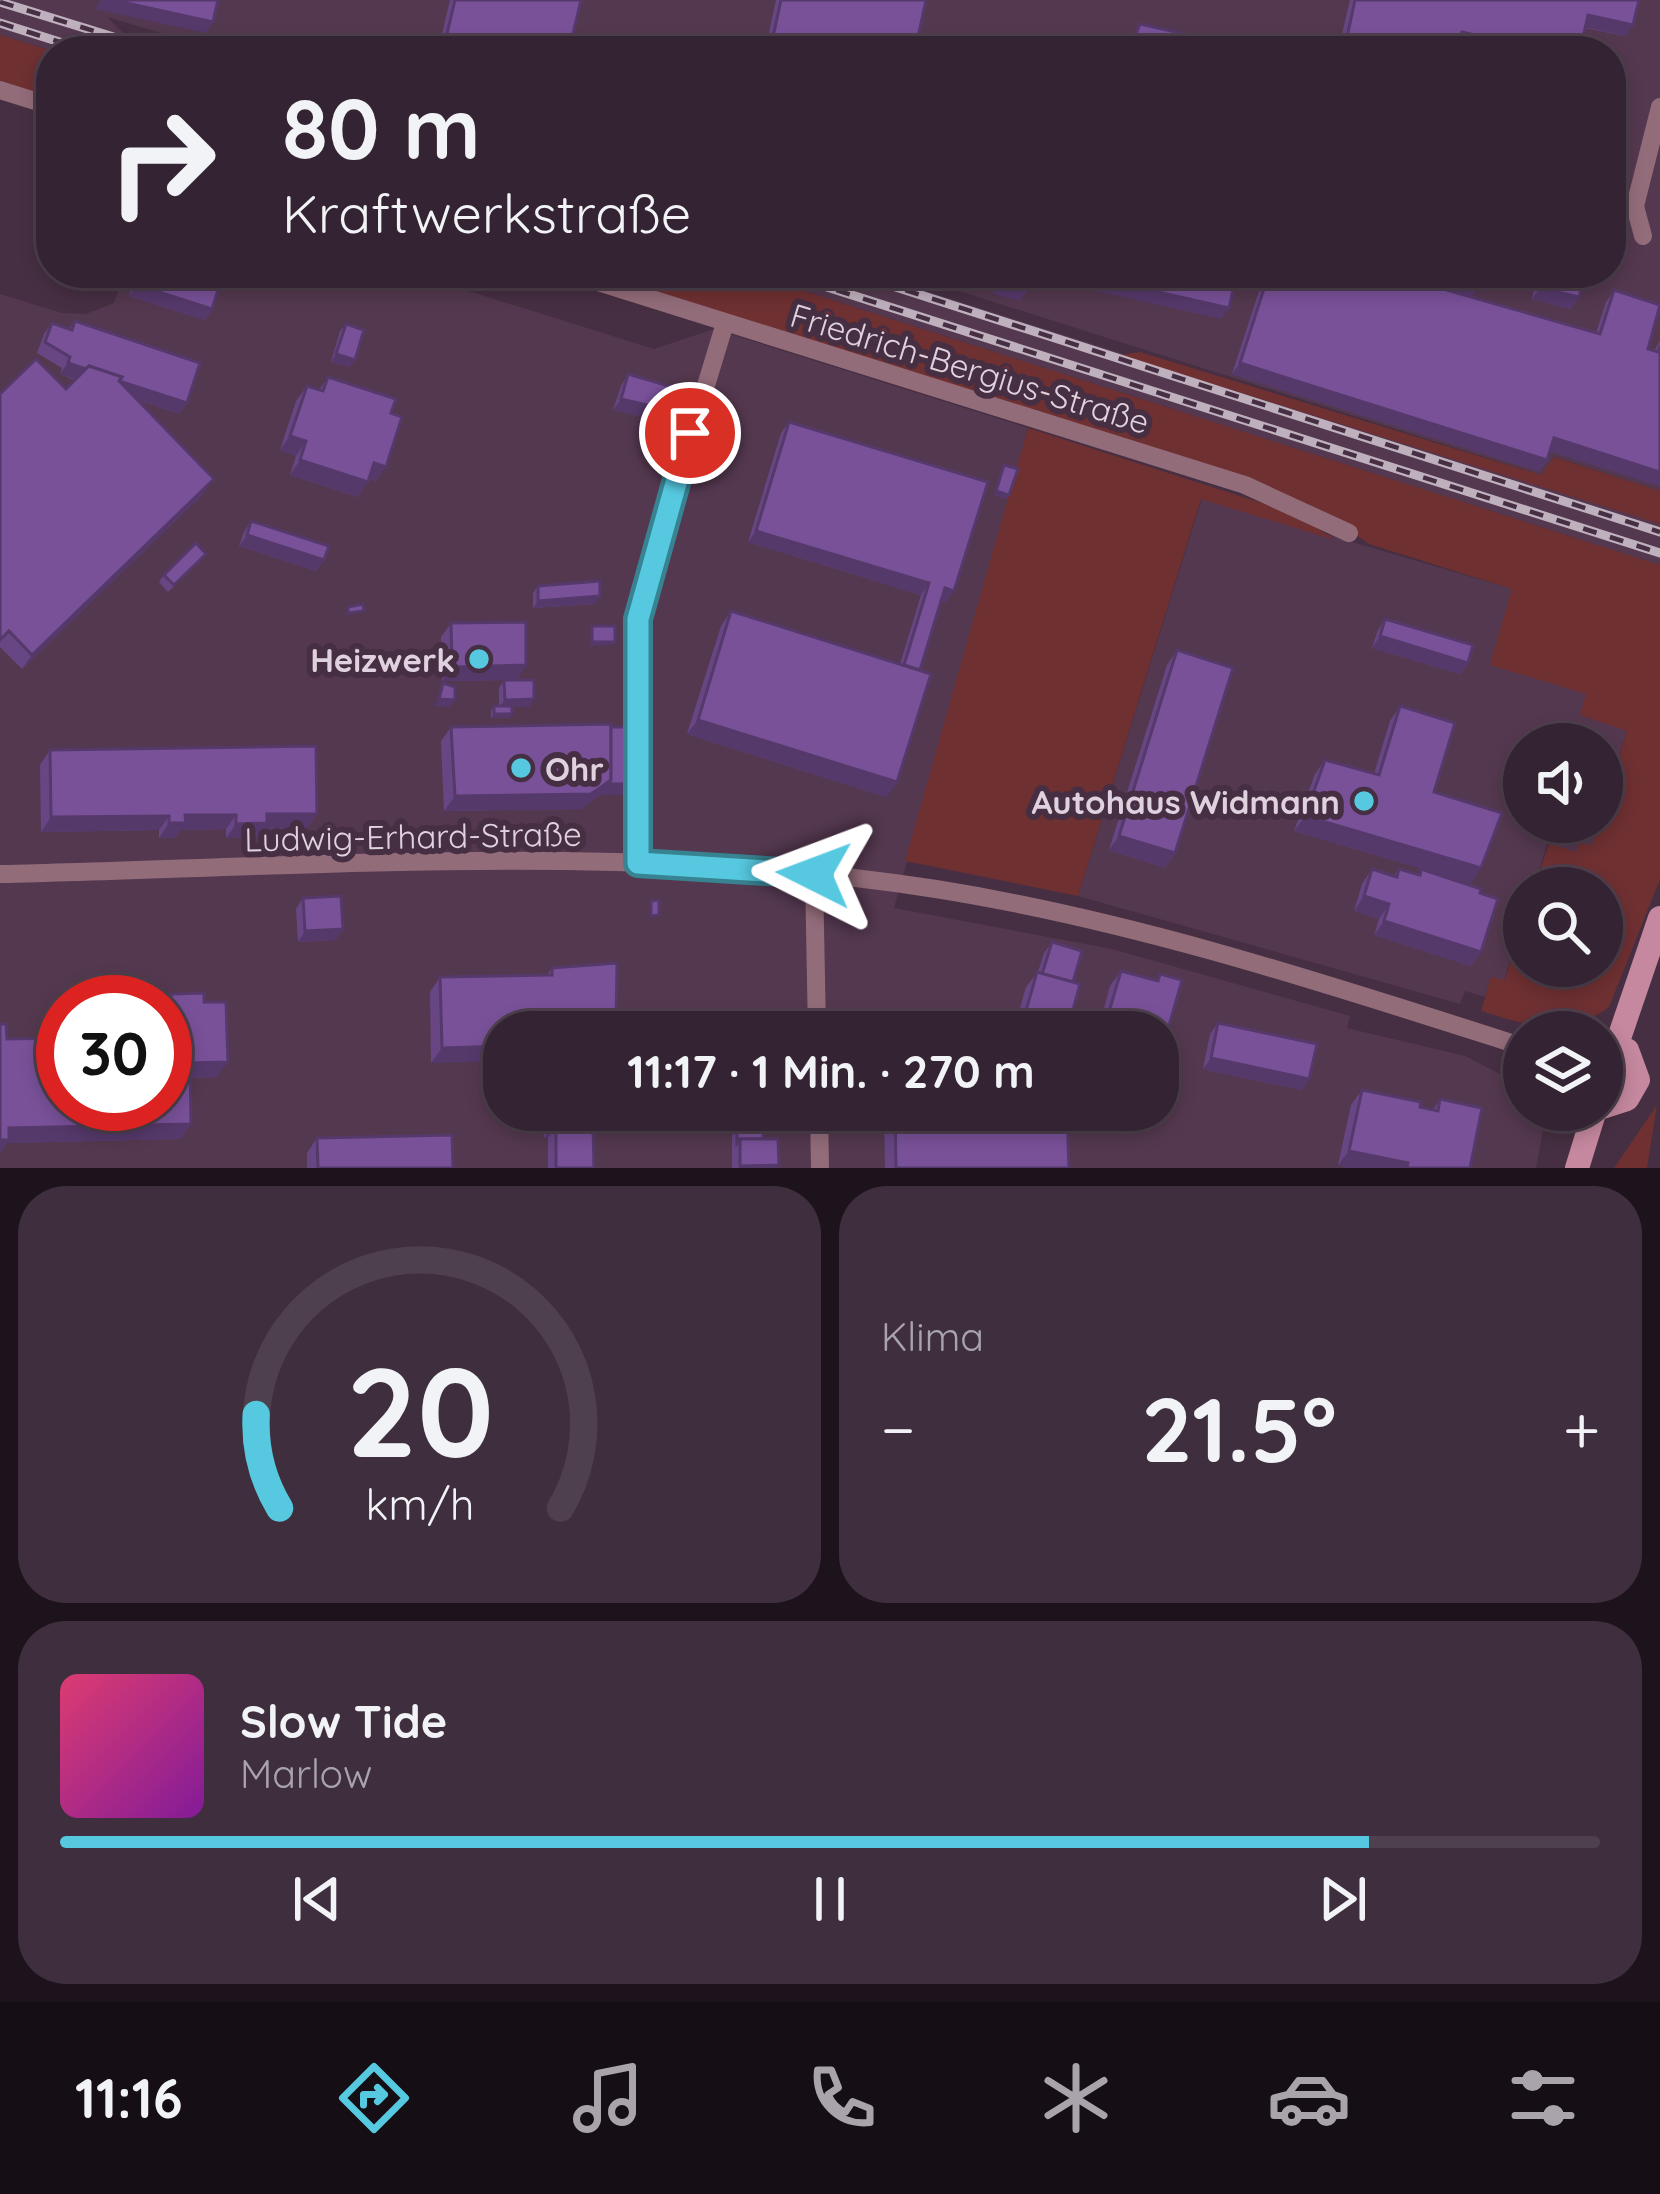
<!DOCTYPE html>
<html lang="de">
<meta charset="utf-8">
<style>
body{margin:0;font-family:Quicksand,sans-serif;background:#3f2f3e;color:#f1f3f6;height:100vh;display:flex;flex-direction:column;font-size:45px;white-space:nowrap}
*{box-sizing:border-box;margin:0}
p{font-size:39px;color:#a9a4ac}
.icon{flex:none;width:66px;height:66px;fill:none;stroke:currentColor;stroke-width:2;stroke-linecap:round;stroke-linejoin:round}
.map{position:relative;height:1168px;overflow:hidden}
.side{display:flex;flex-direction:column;gap:18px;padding:18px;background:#1d131c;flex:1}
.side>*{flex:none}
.top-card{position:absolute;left:36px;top:36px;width:1590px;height:252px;border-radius:48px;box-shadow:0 6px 18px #0003,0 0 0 3px #4e404d;background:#342332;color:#f1f3f6;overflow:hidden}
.buttons{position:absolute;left:1503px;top:723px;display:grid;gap:24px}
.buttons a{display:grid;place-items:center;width:120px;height:120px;border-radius:50%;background:#342332;box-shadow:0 6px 18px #0003,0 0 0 3px #4e404d;font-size:60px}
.speed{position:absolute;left:36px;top:975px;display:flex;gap:24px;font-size:60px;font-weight:700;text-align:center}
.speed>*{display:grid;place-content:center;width:156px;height:156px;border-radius:50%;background:#342332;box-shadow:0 6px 18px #0003,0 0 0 3px #4e404d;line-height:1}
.speed .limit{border:18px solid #d22;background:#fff;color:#111}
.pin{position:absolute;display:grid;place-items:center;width:102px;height:102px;color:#fff;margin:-51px;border:6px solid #fff;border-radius:50%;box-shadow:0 3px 12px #0007}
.me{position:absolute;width:132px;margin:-66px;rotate:273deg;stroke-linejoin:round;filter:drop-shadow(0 0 9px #0008)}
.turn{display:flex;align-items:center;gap:42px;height:252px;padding:0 48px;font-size:54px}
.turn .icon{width:156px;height:156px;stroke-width:2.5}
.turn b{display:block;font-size:84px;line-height:102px}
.big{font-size:90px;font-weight:700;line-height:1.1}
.side .tile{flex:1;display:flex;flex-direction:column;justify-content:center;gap:18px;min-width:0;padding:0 42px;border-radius:48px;background:#3f2f3e}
.side .dial{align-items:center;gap:0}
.dial svg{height:312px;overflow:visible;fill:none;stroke:#4e404d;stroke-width:7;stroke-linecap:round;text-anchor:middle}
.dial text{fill:#f1f3f6;stroke:none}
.song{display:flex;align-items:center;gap:36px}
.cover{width:144px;height:144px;border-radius:18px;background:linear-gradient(135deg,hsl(340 70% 55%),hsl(290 70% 35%))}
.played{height:12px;border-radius:6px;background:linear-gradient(90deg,#56c9e1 85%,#4e404d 85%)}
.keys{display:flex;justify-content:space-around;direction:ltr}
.heat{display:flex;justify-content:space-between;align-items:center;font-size:66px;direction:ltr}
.side .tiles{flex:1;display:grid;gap:18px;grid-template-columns:1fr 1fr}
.tile:last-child{grid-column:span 2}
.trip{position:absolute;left:483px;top:1011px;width:696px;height:120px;border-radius:48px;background:#342332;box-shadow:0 6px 18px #0003,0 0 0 3px #4e404d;font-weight:700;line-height:120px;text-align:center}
.tabs{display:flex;height:192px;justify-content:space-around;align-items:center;background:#150e14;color:#a9a4ac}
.tabs .icon{width:84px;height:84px}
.tabs .selected{color:#56c9e1}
.tabs b{font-size:54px;color:#f1f3f6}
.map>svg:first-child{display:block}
.built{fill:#54384f;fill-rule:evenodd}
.green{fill:#6f3032}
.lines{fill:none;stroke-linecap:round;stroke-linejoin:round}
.street{stroke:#936c7a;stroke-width:18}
.secondary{stroke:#c5889e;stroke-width:24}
.rail-casing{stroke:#bfb0bd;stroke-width:9}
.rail{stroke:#462f42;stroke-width:4.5;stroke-dasharray:14;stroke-linecap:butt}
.wall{fill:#684684}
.shaded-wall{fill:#55396b}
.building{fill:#795199;stroke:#55396b;stroke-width:3}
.route-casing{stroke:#388392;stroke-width:30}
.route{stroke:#56c9e1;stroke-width:21}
.poi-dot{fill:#56c9e1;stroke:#462f42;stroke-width:4.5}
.labels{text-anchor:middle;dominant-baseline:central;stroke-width:12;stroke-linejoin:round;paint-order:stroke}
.street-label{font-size:33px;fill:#dfd1dd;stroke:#462f42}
.poi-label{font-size:33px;font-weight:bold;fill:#dfd1dd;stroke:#462f42;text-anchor:end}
</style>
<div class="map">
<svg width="1660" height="1168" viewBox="0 0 1660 1168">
<rect width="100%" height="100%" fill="#462f42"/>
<g class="built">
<polygon points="0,0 1660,0 1660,491 1555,457 1541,475 902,273 1611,273 1611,51 223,51 107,17 124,34 171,51 52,51 0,35"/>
<path d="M124 273H411L654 349 714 329 1028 428 894 908 1112 949 1350 1016 1347 1028 1465 1056 1524 1086V1110H1547L1536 1168H0V294L62 313 86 314 114 303ZM63 1002H165V1104H63ZM504 1032H1158V1110H504Z"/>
<polygon points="748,273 869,273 1660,524 1660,565"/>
<polygon points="1202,498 1513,589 1491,665 1587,694 1627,730 1602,812 1602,744 1524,744 1524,822 1599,822 1592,846 1577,853 1559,847 1563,836 1550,836 1533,888 1524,888 1524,918 1504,981 1491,977 1485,997 1465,991 1460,1004 1078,896"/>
</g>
<g class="green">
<polygon points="0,35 52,51 51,99 0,83"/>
<path d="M596 273H748L1660 565V879L1609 1007C1565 1039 1529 1026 1481 1011L1491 977 1505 980 1524 918V966H1602V888H1533L1553 834 1563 836 1560 847 1576 852 1580 843 1592 845 1627 731 1580 715 1586 694 1490 665 1512 589 1369 544 1333 519Z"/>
<polygon points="1140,352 1541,475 1554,457 1660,491 1660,524 1120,355"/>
<polygon points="1028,428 1296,514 1335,540 1201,499 1078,896 905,861"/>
<polygon points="1657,1105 1647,1168 1614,1168"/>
</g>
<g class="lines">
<g class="street">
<polyline points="0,90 51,106"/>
<polyline points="1643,236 1635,206 1660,107"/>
<polyline points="569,273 1245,485 1349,533"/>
<polyline points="638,863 642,596 725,323"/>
<path d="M0 874C310 867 628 841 936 889 1137 921 1330 985 1524 1047"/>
<polyline points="814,874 817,1032"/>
<polyline points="819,1110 820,1168"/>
</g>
<g class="secondary">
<polyline points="1617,1044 1660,918"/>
<polyline points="1602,1107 1627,1099 1638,1080 1627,1050 1604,1042"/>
<polyline points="1577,1168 1595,1110"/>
</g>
<g class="rail-casing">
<g id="rail">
<polyline points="0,2 159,51"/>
<polyline points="0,23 88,51"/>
<polyline points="783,273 1660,553"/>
<polyline points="852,273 1660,532"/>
</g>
</g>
<use href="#rail" class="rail"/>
</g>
<g class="wall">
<polygon points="450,0 581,0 569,51 438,51"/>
<polygon points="776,0 926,0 915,51 765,51"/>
<polygon points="1350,0 1639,0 1633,25 1625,36 1585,28 1580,51 1490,51 1459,44 1457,51 1338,51"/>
<polygon points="138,273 164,273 212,309 205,320 129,296"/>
<polygon points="1265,273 1407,273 1408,279 1430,285 1433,273 1480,273 1477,289 1471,297 1596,333 1606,302 1614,290 1648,349 1654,351 1660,341 1660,486 1550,451 1547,460 1539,471 1232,374"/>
<polygon points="1538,273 1585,273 1571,309 1532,299"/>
<polygon points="75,321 187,403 179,414 137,400 203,494 22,669 0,647 0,392 66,389 75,380 60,374 62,368 37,353 44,334 52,323 69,329"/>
<polygon points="346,324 350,367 331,362 340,331"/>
<polygon points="628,374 690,415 682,426 613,410 621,386"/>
<polygon points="328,377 391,413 376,481 369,479 358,497 290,475 296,456 280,450 296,401 307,386 319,390"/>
<polygon points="789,422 946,602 941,601 920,670 897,782 886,797 687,734 721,626 731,611 900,664 921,595 748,542 781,433"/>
<polygon points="251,521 324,560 316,571 239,546 244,532"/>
<polygon points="201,561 168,592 159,582 164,575"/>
<polygon points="538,586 595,604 533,608 533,593"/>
<polygon points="1385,619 1468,663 1460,674 1372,648 1378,630"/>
<polygon points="451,623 526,665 516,680 442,681 441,637"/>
<polygon points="1177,650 1175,853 1165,868 1109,850 1167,665"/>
<polygon points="504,680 529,707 512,707 510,718 491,718 491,710 494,706 499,706 499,688"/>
<polygon points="1400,706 1434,792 1471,883 1294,831 1315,774 1325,760 1374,774 1390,721"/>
<polygon points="611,724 622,795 601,795 581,809 444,811 441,741 451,727"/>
<polygon points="50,750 317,814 307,828 263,829 257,838 226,838 226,829 181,830 175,838 159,838 159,830 41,832 40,765"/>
<polygon points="1372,869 1394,876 1399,869 1418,874 1421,869 1480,893 1481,952 1471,966 1374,935 1379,919 1354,911 1362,884"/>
<polygon points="303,898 343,929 335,940 298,942 296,909"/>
<polygon points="1052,942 1073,982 1067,1032 1013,1032 1026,987 1038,972 1044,953"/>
<polygon points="552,968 616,1032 431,1063 430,992 440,977 547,975"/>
<polygon points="1121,971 1156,981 1160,974 1158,1032 1105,1032 1098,1030 1110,986"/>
<polygon points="171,994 204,1002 217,1077 190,1078 181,1139 7,1143 7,1039 165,1104 165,1002"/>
<polygon points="1218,1023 1309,1079 1302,1090 1203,1069 1210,1034"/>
<polygon points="1362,1090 1433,1110 1440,1099 1470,1168 1350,1168 1338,1165 1351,1105"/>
<polygon points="543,1110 600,1110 600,1123 593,1133 594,1168 548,1168 548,1138 544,1138"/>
<polygon points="884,1110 1010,1110 1010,1114 1069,1168 885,1168"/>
<polygon points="737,1129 763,1139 777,1168 732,1168 732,1136"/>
<polygon points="317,1138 453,1168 307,1168 307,1153"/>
</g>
<g class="shaded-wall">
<polygon points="101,0 113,0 213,22 206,33 95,9"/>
<polygon points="1588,15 1633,25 1625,36 1580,26"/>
<polygon points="1462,32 1548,51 1490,51 1454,43"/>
<polygon points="1016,273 1074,273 1229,308 1221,319"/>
<polygon points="1436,280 1477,289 1469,300 1429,291"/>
<polygon points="137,285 212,309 205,320 129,296"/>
<polygon points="998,287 1025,293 1020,301 993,294"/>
<polygon points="1540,288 1579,297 1571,309 1532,299"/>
<polygon points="336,354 355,360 350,367 331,362"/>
<polygon points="68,363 187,403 179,414 60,374"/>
<polygon points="1240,363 1547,460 1539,471 1232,374"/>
<polygon points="621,399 690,415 682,426 613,410"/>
<polygon points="290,436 306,441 296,456 280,450"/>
<polygon points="1554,438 1660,472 1660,486 1546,450"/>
<polygon points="300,460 368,482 358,497 290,475"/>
<polygon points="374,463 386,467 376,481 364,478"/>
<polygon points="214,479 203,494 22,669 32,655"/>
<polygon points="996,491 1009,495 1007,499 993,495"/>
<polygon points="756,531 929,583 921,595 748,542"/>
<polygon points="247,535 324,560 316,571 239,546"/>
<polygon points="945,588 954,591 946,602 937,600"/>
<polygon points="600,596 595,604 533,608 538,601"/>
<polygon points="1380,636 1468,663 1460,674 1372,648"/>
<polygon points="592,642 615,642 613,645 589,646"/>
<polygon points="526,665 516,680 442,681 452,667"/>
<polygon points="439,699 455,700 449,707 433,706"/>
<polygon points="534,699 529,707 499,707 505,700"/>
<polygon points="494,714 512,714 510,718 491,718"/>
<polygon points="698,720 897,782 886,797 687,734"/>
<polygon points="611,780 601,795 581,809 444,811 455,796"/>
<polygon points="608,784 629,784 622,795 601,795"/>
<polygon points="267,814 317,814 307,828 263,829 257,838 226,838 236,824"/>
<polygon points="185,815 236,815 226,829 181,830 175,838 159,838 169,823"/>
<polygon points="169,816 159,830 41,832 51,817"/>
<polygon points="1305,816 1481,868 1471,883 1294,831"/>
<polygon points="1119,836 1175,853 1165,868 1109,850"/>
<polygon points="1364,896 1389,904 1379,919 1354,911"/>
<polygon points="1384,921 1481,952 1471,966 1374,935"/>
<polygon points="343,929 335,940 298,942 305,931"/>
<polygon points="1108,1015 1146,1026 1142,1032 1105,1032 1098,1030"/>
<polygon points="504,1046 504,1061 431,1063 442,1048"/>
<polygon points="1211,1058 1309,1079 1302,1090 1203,1069"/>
<polygon points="228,1062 217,1077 180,1078 190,1063"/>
<polygon points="554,1123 600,1123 590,1137 556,1127 548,1138 544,1138"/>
<polygon points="191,1124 181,1139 7,1143 0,1153 0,1140 9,1128"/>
<polygon points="1349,1151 1408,1163 1405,1168 1350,1168 1338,1165"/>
<polygon points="779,1165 777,1168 739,1168 740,1166"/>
</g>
<g class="building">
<polygon points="113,0 218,0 213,22"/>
<polygon points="455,0 581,0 569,51 443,51"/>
<polygon points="781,0 926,0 915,51 770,51"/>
<polygon points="1355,0 1639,0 1633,25 1588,15 1580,51 1548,51 1462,32 1457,51 1344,51"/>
<polygon points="1140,24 1261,51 1129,51"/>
<polygon points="741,45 755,48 754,51 732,51"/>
<polygon points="141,273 164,273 218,290 212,309 137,285"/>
<polygon points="1001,273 1029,277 1025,293 998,287"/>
<polygon points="1074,273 1237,273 1229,308"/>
<polygon points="1269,273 1407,273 1410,274 1408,279 1600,334 1614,290 1660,305 1648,349 1658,352 1660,346 1660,472 1554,438 1547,460 1240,363"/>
<polygon points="1438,273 1480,273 1477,289 1436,280"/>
<polygon points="1543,273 1585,273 1579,297 1540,288"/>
<polygon points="75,321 200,363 187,403 119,381 122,377 89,366 86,369 68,363 70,357 45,342 52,323 72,330"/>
<polygon points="346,324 364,330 355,360 336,354"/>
<polygon points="36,359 66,389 89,366 122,377 119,381 214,479 32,655 9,631 0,640 0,394"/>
<polygon points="628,374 696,394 690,415 621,399"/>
<polygon points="328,377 396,399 391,413 402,417 386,467 374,463 368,482 300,460 306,441 290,436 307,386 323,391"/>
<polygon points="789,422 988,482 954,591 945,588 920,670 904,665 929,583 756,531"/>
<polygon points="1004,465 1018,469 1009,495 996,491"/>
<polygon points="251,521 329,546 324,560 247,535"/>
<polygon points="196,543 206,554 174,585 164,575"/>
<polygon points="600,581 600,596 538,601 538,586"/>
<polygon points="363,604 364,611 348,613 348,607"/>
<polygon points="731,611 931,674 897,782 698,720"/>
<polygon points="1385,619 1473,645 1468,663 1380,636"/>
<polygon points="526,622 526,665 452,667 451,623"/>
<rect x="592" y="626" width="23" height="16"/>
<polygon points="1177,650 1233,668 1175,853 1119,836"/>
<polygon points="504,680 534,680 534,699 505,700"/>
<polygon points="443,683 455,687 455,700 439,699"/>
<rect x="494" y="706" width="18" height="8"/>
<polygon points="1400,706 1455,723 1434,792 1502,813 1481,868 1305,816 1325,760 1379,775"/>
<polygon points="611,724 611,780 591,794 455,796 451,727"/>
<polygon points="611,727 629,727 629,784 608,784 611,780"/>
<polygon points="316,746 317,814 267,814 267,823 236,824 236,815 185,815 186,823 169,823 169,816 51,817 50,750"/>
<polygon points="1372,869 1397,877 1399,869 1420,875 1421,869 1481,889 1480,893 1498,899 1481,952 1384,921 1389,904 1364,896"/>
<polygon points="341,896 343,929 305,931 303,898"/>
<polygon points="659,900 659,915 651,916 651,901"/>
<polygon points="1052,942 1082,951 1073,982 1042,974"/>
<polygon points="617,963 616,1032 504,1032 504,1046 442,1048 440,977 552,975 552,968"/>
<polygon points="1121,971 1158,981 1160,974 1182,980 1165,1040 1158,1038 1158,1032 1144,1032 1146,1026 1108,1015"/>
<polygon points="1037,972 1080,984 1067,1032 1020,1032"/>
<polygon points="204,993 204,1002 226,1002 228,1062 190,1063 191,1124 9,1128 9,1140 0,1140 0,1024 6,1024 7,1039 63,1038 63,1104 165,1104 165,1036 172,1036 171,994"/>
<polygon points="1218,1023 1317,1044 1309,1079 1211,1058"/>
<polygon points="1362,1090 1421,1102 1420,1107 1438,1111 1440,1099 1482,1108 1470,1168 1407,1168 1408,1163 1349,1151"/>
<rect x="554" y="1110" width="46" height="13"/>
<polygon points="895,1110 1010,1110 1010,1114 1067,1113 1069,1168 896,1168"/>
<polygon points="593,1126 594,1168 556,1168 556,1127"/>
<polygon points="763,1128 763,1139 740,1139 737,1143 737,1129"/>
<polygon points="452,1135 453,1168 318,1168 317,1138"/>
<polygon points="740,1139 778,1139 779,1165 740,1166"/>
</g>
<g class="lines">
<g class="route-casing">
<polyline id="route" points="690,433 638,619 638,863 814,874"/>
</g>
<use href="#route" class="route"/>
</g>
<g class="poi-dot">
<circle cx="479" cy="659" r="12"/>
<circle cx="521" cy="768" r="12"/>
<circle cx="1364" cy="801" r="12"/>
</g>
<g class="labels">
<g class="street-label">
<text transform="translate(970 368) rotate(17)">Friedrich-Bergius-Straße</text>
<text transform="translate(413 836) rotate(-1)">Ludwig-Erhard-Straße</text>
</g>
<g class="poi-label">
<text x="455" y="659">Heizwerk</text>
<text x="545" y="768" text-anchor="start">Ohr</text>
<text x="1340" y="801">Autohaus Widmann</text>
</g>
</g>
</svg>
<div class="buttons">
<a><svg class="icon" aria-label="sound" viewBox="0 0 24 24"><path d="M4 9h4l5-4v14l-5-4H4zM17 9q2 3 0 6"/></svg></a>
<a><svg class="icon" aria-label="search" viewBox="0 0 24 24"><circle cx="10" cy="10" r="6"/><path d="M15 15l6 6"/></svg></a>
<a><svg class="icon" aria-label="layers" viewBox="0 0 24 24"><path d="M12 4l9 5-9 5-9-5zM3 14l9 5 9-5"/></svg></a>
</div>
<div class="speed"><div class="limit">30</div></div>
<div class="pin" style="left:690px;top:433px;background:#d93025"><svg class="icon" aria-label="arrive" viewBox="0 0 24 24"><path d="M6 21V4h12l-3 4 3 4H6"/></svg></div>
<svg class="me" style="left:814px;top:874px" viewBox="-20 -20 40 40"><path d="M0-17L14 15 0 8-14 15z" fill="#56c9e1" stroke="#fff" stroke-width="4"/></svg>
<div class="trip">11:17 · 1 Min. · 270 m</div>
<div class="top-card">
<div class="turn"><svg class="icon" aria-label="right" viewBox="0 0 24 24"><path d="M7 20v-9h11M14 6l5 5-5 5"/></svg><div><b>80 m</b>Kraftwerkstraße</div></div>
</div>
</div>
<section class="side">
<div class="tiles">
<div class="tile dial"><svg viewBox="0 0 100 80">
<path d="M14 69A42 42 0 1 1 86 69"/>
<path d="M14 69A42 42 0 0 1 8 45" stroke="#56c9e1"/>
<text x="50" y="56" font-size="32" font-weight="700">20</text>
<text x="50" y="72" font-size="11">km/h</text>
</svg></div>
<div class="tile"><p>Klima</p>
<div class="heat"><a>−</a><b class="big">21.5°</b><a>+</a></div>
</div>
<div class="tile">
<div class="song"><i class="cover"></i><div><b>Slow Tide</b><p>Marlow</p></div></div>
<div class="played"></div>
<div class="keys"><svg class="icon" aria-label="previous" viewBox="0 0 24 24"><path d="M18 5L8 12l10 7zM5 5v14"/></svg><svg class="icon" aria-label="pause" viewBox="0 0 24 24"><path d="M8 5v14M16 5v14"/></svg><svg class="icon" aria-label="next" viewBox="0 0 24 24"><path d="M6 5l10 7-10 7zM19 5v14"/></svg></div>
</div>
</div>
</section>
<nav class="tabs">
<b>11:16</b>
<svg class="icon selected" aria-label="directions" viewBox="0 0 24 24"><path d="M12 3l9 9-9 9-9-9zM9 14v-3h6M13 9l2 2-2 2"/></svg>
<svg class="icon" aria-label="music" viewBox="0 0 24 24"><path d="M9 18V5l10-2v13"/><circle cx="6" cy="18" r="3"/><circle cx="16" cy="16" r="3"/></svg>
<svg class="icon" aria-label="phone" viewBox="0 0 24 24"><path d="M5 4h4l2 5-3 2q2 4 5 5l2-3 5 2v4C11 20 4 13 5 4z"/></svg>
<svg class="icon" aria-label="climate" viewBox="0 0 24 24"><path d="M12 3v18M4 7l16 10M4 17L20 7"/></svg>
<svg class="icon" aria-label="car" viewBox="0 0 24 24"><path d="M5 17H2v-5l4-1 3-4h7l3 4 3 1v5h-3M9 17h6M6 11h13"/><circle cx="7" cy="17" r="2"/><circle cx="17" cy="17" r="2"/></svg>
<svg class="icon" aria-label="filters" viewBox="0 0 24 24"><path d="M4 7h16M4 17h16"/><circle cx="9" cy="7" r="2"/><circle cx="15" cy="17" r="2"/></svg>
</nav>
